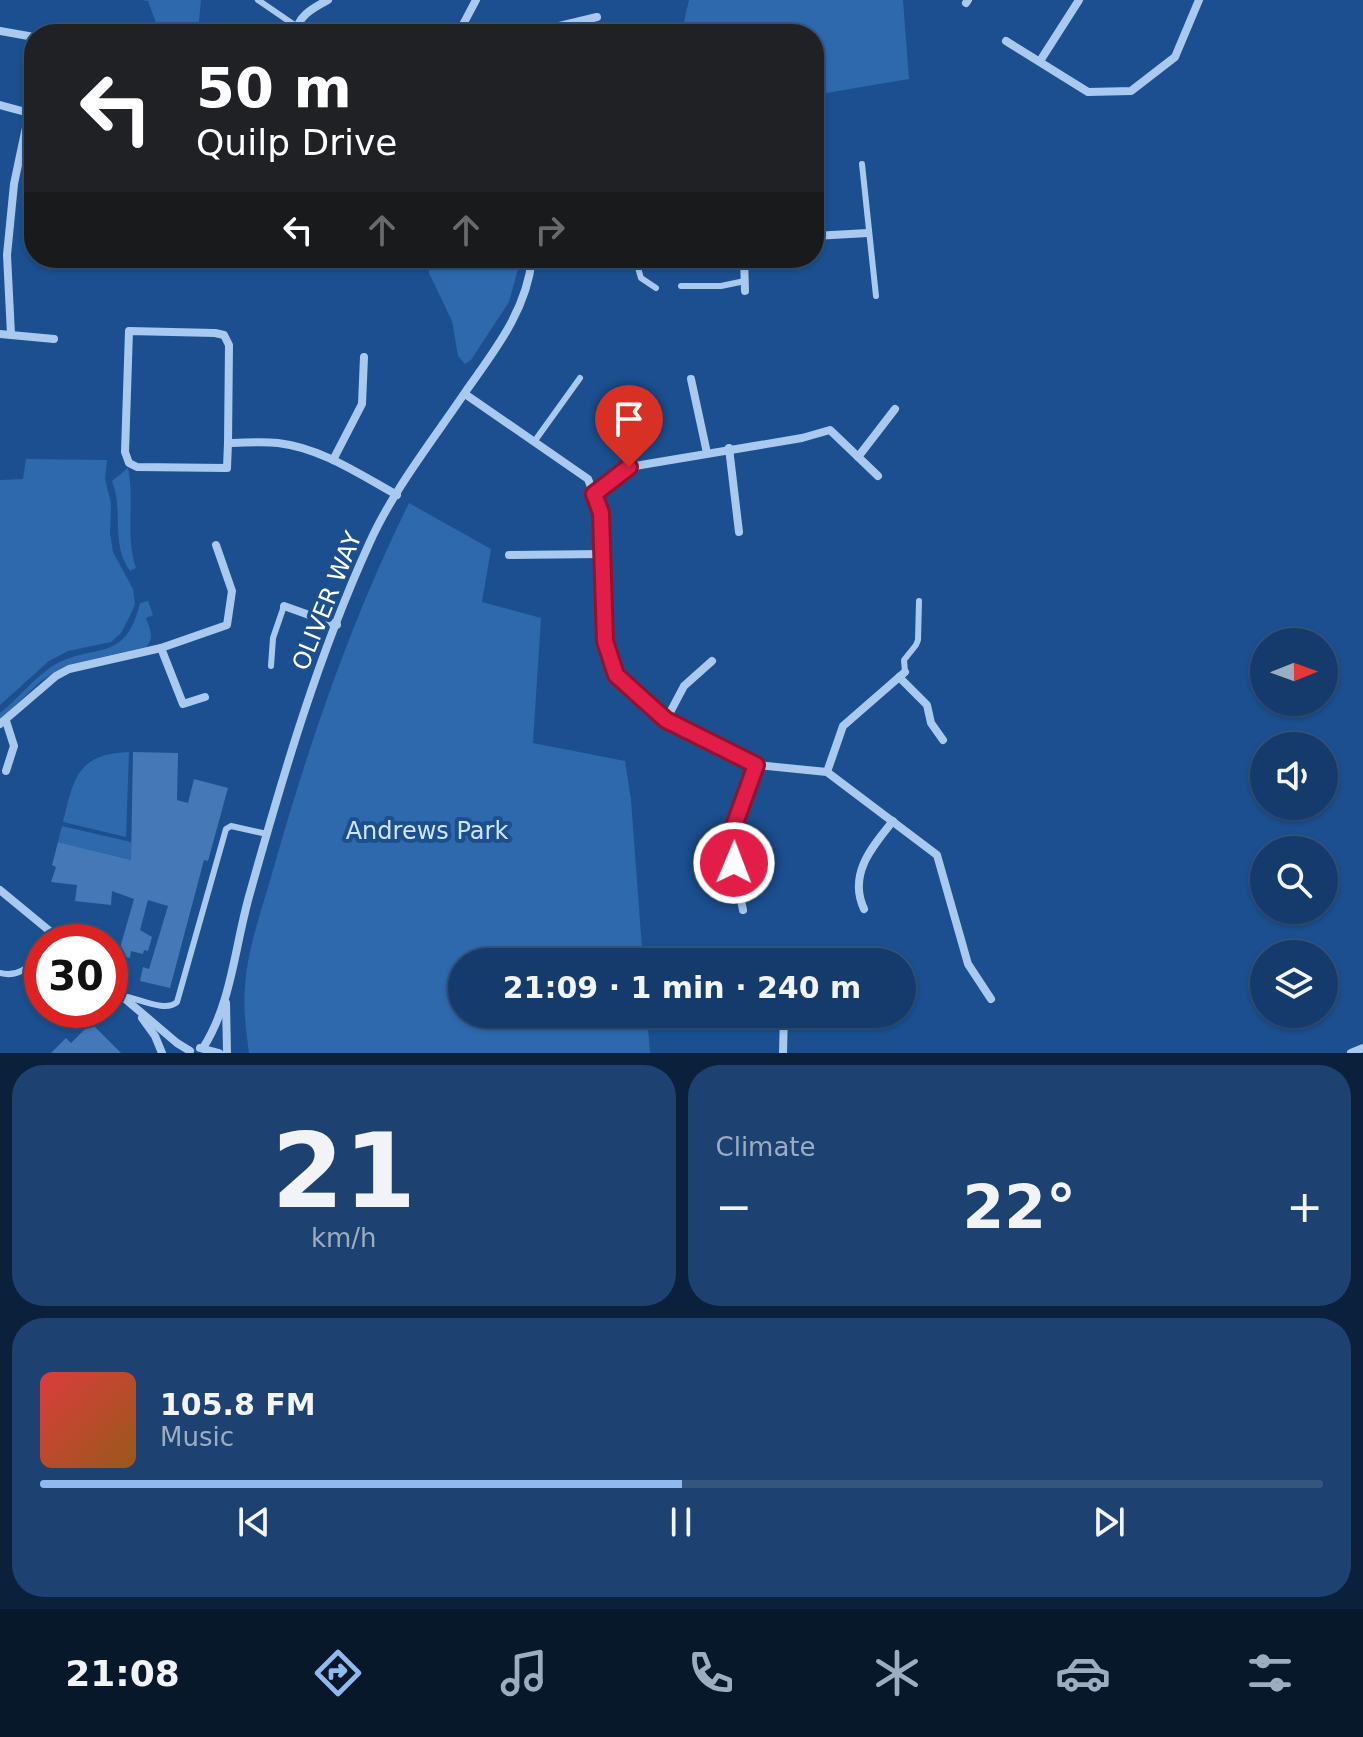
<!DOCTYPE html>
<meta charset="utf-8">
<style>
body{margin:0;font-family:"DejaVu Sans",sans-serif;background:#1d4271;color:#f1f3f6;height:100vh;display:flex;flex-direction:column;font-size:30px;white-space:nowrap}
*{box-sizing:border-box;margin:0}
p{font-size:26px;color:#9dadc1}
.icon{flex:none;width:44px;height:44px;fill:none;stroke:currentColor;stroke-width:2;stroke-linecap:round;stroke-linejoin:round}
.map{position:relative;height:1053px;overflow:hidden}
.panel{display:flex;flex-direction:column;gap:12px;padding:12px;background:#0b203b;flex:1}
.panel>*{flex:none}
.hud{position:absolute;left:24px;top:24px;width:800px;height:244px;border-radius:32px;box-shadow:0 2px 6px #0004,0 0 0 2px #33557e;background:#202124;color:#fff;overflow:hidden}
.needle{width:52px;rotate:89deg}
.tools{position:absolute;left:1250px;top:628px;display:grid;gap:16px}
.tools a{display:grid;place-items:center;width:88px;height:88px;border-radius:50%;background:#143b6b;box-shadow:0 2px 6px #0004,0 0 0 2px #33557e;font-size:40px}
.speed{position:absolute;left:24px;top:924px;display:flex;gap:16px;font-size:40px;font-weight:700;text-align:center}
.speed>*{display:grid;place-content:center;width:104px;height:104px;border-radius:50%;background:#143b6b;box-shadow:0 2px 6px #0004,0 0 0 2px #33557e;line-height:1}
.speed .limit{border:12px solid #d22;background:#fff;color:#111}
.pin{position:absolute;display:grid;place-items:center;width:68px;height:68px;color:#fff;margin:-82px -34px;border-radius:50% 50% 50% 0;rotate:-45deg;box-shadow:0 0 8px #0007}
.pin .icon{rotate:45deg}
.me{position:absolute;width:88px;margin:-44px;rotate:1deg;stroke-linejoin:round;filter:drop-shadow(0 0 6px #0008)}
.turn{display:flex;align-items:center;gap:28px;height:168px;padding:0 40px;font-size:36px}
.turn .icon{width:104px;height:104px;stroke-width:2.5}
.turn b{display:block;font-size:56px;line-height:68px}
.lanes{display:flex;align-items:center;height:76px;padding:0 40px;background:#0003;justify-content:center;gap:40px;direction:ltr}
.lanes .off{opacity:.35}
.big{font-size:60px;font-weight:800;line-height:1.1}
.panel .card{flex:1;display:flex;flex-direction:column;justify-content:center;gap:12px;min-width:0;padding:0 28px;border-radius:32px;background:#1d4271}
.panel .dial{align-items:center;gap:0}
.dial b{font-size:104px;line-height:1}
.song{display:flex;align-items:center;gap:24px}
.cover{width:96px;height:96px;border-radius:12px;background:linear-gradient(135deg,hsl(0 70% 55%),hsl(30 70% 35%))}
.played{height:8px;border-radius:4px;background:linear-gradient(90deg,#90b9f0 50%,#33557e 50%)}
.keys{display:flex;justify-content:space-around;direction:ltr}
.heat{display:flex;justify-content:space-between;align-items:center;font-size:44px;direction:ltr}
.panel .tiles{flex:1;display:grid;gap:12px;grid-template-columns:1fr 1fr}
.card:last-child{grid-column:span 2}
.trip{position:absolute;left:448px;top:948px;width:468px;height:80px;border-radius:40px;background:#143b6b;box-shadow:0 2px 6px #0004,0 0 0 2px #33557e;font-weight:800;line-height:80px;text-align:center}
.dock{display:flex;height:128px;justify-content:space-around;align-items:center;background:#08182b;color:#9dadc1}
.dock .icon{width:56px;height:56px}
.dock .on{color:#90b9f0}
.dock b{font-size:36px;color:#f1f3f6}
.map>svg:first-child{display:block}
.green{fill:#2e69ad}
.building{fill:#4478b7}
.lines{fill:none;stroke-linecap:round;stroke-linejoin:round}
.lane{stroke:#a9c9ee;stroke-width:6}
.street{stroke:#a9c9ee;stroke-width:8}
.route-casing{stroke:#92132f;stroke-width:20}
.route{stroke:#e11d48;stroke-width:14}
.labels{text-anchor:middle;dominant-baseline:central;stroke-width:8;stroke-linejoin:round;paint-order:stroke}
.street-label{font-size:24px;fill:#fff;stroke:#1b4f8f}
.park-label{font-size:24px;fill:#cfe3fa;stroke:#1b4f8f}
</style>
<div class="map">
<svg width="1363" height="1053" viewBox="0 0 1363 1053">
<rect width="100%" height="100%" fill="#1b4f8f"/>
<g class="green">
<polygon points="141,0 201,0 199,21 187,34 160,34 148,1"/>
<polygon points="689,0 903,0 909,79 814,95 814,34 681,34"/>
<polygon points="428,258 521,258 509,302 471,360 465,364 458,356 452,321 429,273"/>
<polygon points="26,459 107,460 105,479 111,503 110,533 113,552 133,589 135,604 130,616 121,633 111,642 68,651 49,661 0,705 0,480 23,479"/>
<path d="M128 468C135 501 125 535 136 568L130 571C110 542 124 511 112 481Z"/>
<path d="M409 503 491 549 482 602 541 618 533 743 625 761 631 800 643 962H462V1014H647L650 1053H249C246 1031 243 1008 245 986 248 943 266 898 277 856 312 735 353 616 409 503Z"/>
<path d="M148 601 153 615 146 618C150 629 155 638 146 647L67 665 41 681 0 720V713C18 699 32 680 51 667 93 641 125 666 140 603Z"/>
<path d="M129 752 126 837 63 822C74 778 77 754 129 752Z"/>
<polygon points="62,826 131,842 131,860 58,842"/>
</g>
<g class="building">
<polygon points="133,752 178,753 177,800 188,803 194,779 228,788 208,861 204,860 170,988 140,981 143,967 149,969 168,906 148,900 140,930 152,937 148,951 144,950 143,954 131,951 130,958 118,955 134,899 112,891 111,905 75,901 77,885 51,882 56,867 52,865 58,842 131,860"/>
<polygon points="91,1023 121,1053 51,1053 66,1038 71,1043"/>
</g>
<g class="lines">
<g class="lane">
<polyline points="258,0 296,26"/>
<polyline points="862,164 876,296"/>
<polyline points="635,258 641,278 656,288"/>
<polyline points="181,260 181,258"/>
<polyline points="681,286 721,286 745,281"/>
<polyline points="534,442 580,378"/>
<polyline points="271,666 273,638 284,606"/>
<polyline points="905,672 904,660 916,645 918,640 919,601"/>
<path d="M0 973C19 978 29 966 42 953"/>
<path d="M122 996C139 998 165 1013 177 1002L226 829 231 826 267 834"/>
</g>
<g class="street">
<polyline points="966,3 968,0"/>
<polyline points="551,28 597,17"/>
<polyline points="0,31 34,37"/>
<path d="M296 34C297 16 313 8 328 0"/>
<polyline points="458,34 476,0"/>
<polyline points="1006,41 1088,92 1131,91 1175,57 1199,0"/>
<polyline points="1040,61 1079,0"/>
<polyline points="0,105 33,114"/>
<polyline points="814,236 868,233"/>
<polyline points="744,258 745,291"/>
<polyline points="0,334 54,339"/>
<polyline points="11,334 7,255 14,184 29,113"/>
<polyline points="691,379 707,453"/>
<polyline points="465,394 588,479 601,513 605,641 616,675 666,720 756,765 827,772 937,855 968,964 991,999"/>
<path d="M228 443 229 345 224 335 215 333 129 331 125 452 129 463 137 467 227 468 228 443C244 443 261 441 278 443 321 448 359 474 397 495"/>
<polyline points="729,448 739,532"/>
<polyline points="858,457 895,409"/>
<polyline points="333,460 362,404 364,357"/>
<polyline points="594,494 629,467 802,438 830,430 878,476"/>
<polyline points="509,555 603,554"/>
<polyline points="284,606 337,625"/>
<polyline points="161,648 183,704 205,697"/>
<polyline points="899,677 927,705 931,723 943,740"/>
<polyline points="666,720 684,686 712,661"/>
<polyline points="0,724 56,676 69,669 161,648 227,625 232,591 216,545"/>
<polyline points="6,771 14,746 6,721"/>
<polyline points="827,772 843,726 905,672"/>
<polyline points="0,890 63,942"/>
<path d="M864 909C848 874 872 847 893 821"/>
<polyline points="743,910 729,840 756,765"/>
<polyline points="110,986 177,1043 190,1051"/>
<polyline points="226,1003 227,1053"/>
<polyline points="142,1018 155,1036 162,1053"/>
<polyline points="200,1048 219,1053"/>
<path d="M203 1048C232 1003 235 944 250 893 283 775 318 656 369 544 393 490 433 440 466 391 495 350 527 310 532 258"/>
<polyline points="783,1053 784,1014"/>
<polyline points="1351,1053 1363,1048"/>
</g>
</g>
<g class="lines">
<g class="route-casing">
<polyline id="route" points="629,467 594,494 601,513 605,641 616,675 666,720 756,765 729,840 734,863"/>
</g>
<use href="#route" class="route"/>
</g>
<g class="labels">
<g class="street-label">
<text transform="translate(327 601) rotate(-68)">OLIVER WAY</text>
</g>
<g class="park-label">
<text x="427" y="831">Andrews Park</text>
</g>
</g>
</svg>
<div class="tools">
<a><svg class="needle" viewBox="-14 -14 28 28"><path d="M0-13l5 13h-10z" fill="#e53935"/><path d="M0 13l5-13h-10z" fill="#9dadc1"/></svg></a>
<a><svg class="icon" aria-label="sound" viewBox="0 0 24 24"><path d="M4 9h4l5-4v14l-5-4H4zM17 9q2 3 0 6"/></svg></a>
<a><svg class="icon" aria-label="search" viewBox="0 0 24 24"><circle cx="10" cy="10" r="6"/><path d="M15 15l6 6"/></svg></a>
<a><svg class="icon" aria-label="layers" viewBox="0 0 24 24"><path d="M12 4l9 5-9 5-9-5zM3 14l9 5 9-5"/></svg></a>
</div>
<div class="speed"><div class="limit">30</div></div>
<div class="pin" style="left:629px;top:467px;background:#d93025"><svg class="icon" aria-label="arrive" viewBox="0 0 24 24"><path d="M6 21V4h12l-3 4 3 4H6"/></svg></div>
<svg class="me" style="left:734px;top:863px" viewBox="-20 -20 40 40"><circle r="17" fill="#e11d48" stroke="#fff" stroke-width="3"/><path d="M0-11L8 9 0 5-8 9z" fill="#fff"/></svg>
<div class="trip">21:09 · 1 min · 240 m</div>
<div class="hud">
<div class="turn"><svg class="icon" aria-label="left" viewBox="0 0 24 24"><path d="M17 20v-9H6M10 6l-5 5 5 5"/></svg><div><b>50 m</b>Quilp Drive</div></div>
<div class="lanes"><svg class="icon" aria-label="left" viewBox="0 0 24 24"><path d="M17 20v-9H6M10 6l-5 5 5 5"/></svg><svg class="icon off" aria-label="ahead" viewBox="0 0 24 24"><path d="M12 20V5M6 11l6-6 6 6"/></svg><svg class="icon off" aria-label="ahead" viewBox="0 0 24 24"><path d="M12 20V5M6 11l6-6 6 6"/></svg><svg class="icon off" aria-label="right" viewBox="0 0 24 24"><path d="M7 20v-9h11M14 6l5 5-5 5"/></svg></div>
</div>
</div>
<section class="panel">
<div class="tiles">
<div class="card dial"><b>21</b><p>km/h</p></div>
<div class="card"><p>Climate</p>
<div class="heat"><a>−</a><b class="big">22°</b><a>+</a></div>
</div>
<div class="card">
<div class="song"><i class="cover"></i><div><b>105.8 FM</b><p>Music</p></div></div>
<div class="played"></div>
<div class="keys"><svg class="icon" aria-label="previous" viewBox="0 0 24 24"><path d="M18 5L8 12l10 7zM5 5v14"/></svg><svg class="icon" aria-label="pause" viewBox="0 0 24 24"><path d="M8 5v14M16 5v14"/></svg><svg class="icon" aria-label="next" viewBox="0 0 24 24"><path d="M6 5l10 7-10 7zM19 5v14"/></svg></div>
</div>
</div>
</section>
<nav class="dock">
<b>21:08</b>
<svg class="icon on" aria-label="directions" viewBox="0 0 24 24"><path d="M12 3l9 9-9 9-9-9zM9 14v-3h6M13 9l2 2-2 2"/></svg>
<svg class="icon" aria-label="music" viewBox="0 0 24 24"><path d="M9 18V5l10-2v13"/><circle cx="6" cy="18" r="3"/><circle cx="16" cy="16" r="3"/></svg>
<svg class="icon" aria-label="phone" viewBox="0 0 24 24"><path d="M5 4h4l2 5-3 2q2 4 5 5l2-3 5 2v4C11 20 4 13 5 4z"/></svg>
<svg class="icon" aria-label="climate" viewBox="0 0 24 24"><path d="M12 3v18M4 7l16 10M4 17L20 7"/></svg>
<svg class="icon" aria-label="car" viewBox="0 0 24 24"><path d="M5 17H2v-5l4-1 3-4h7l3 4 3 1v5h-3M9 17h6M6 11h13"/><circle cx="7" cy="17" r="2"/><circle cx="17" cy="17" r="2"/></svg>
<svg class="icon" aria-label="filters" viewBox="0 0 24 24"><path d="M4 7h16M4 17h16"/><circle cx="9" cy="7" r="2"/><circle cx="15" cy="17" r="2"/></svg>
</nav>
